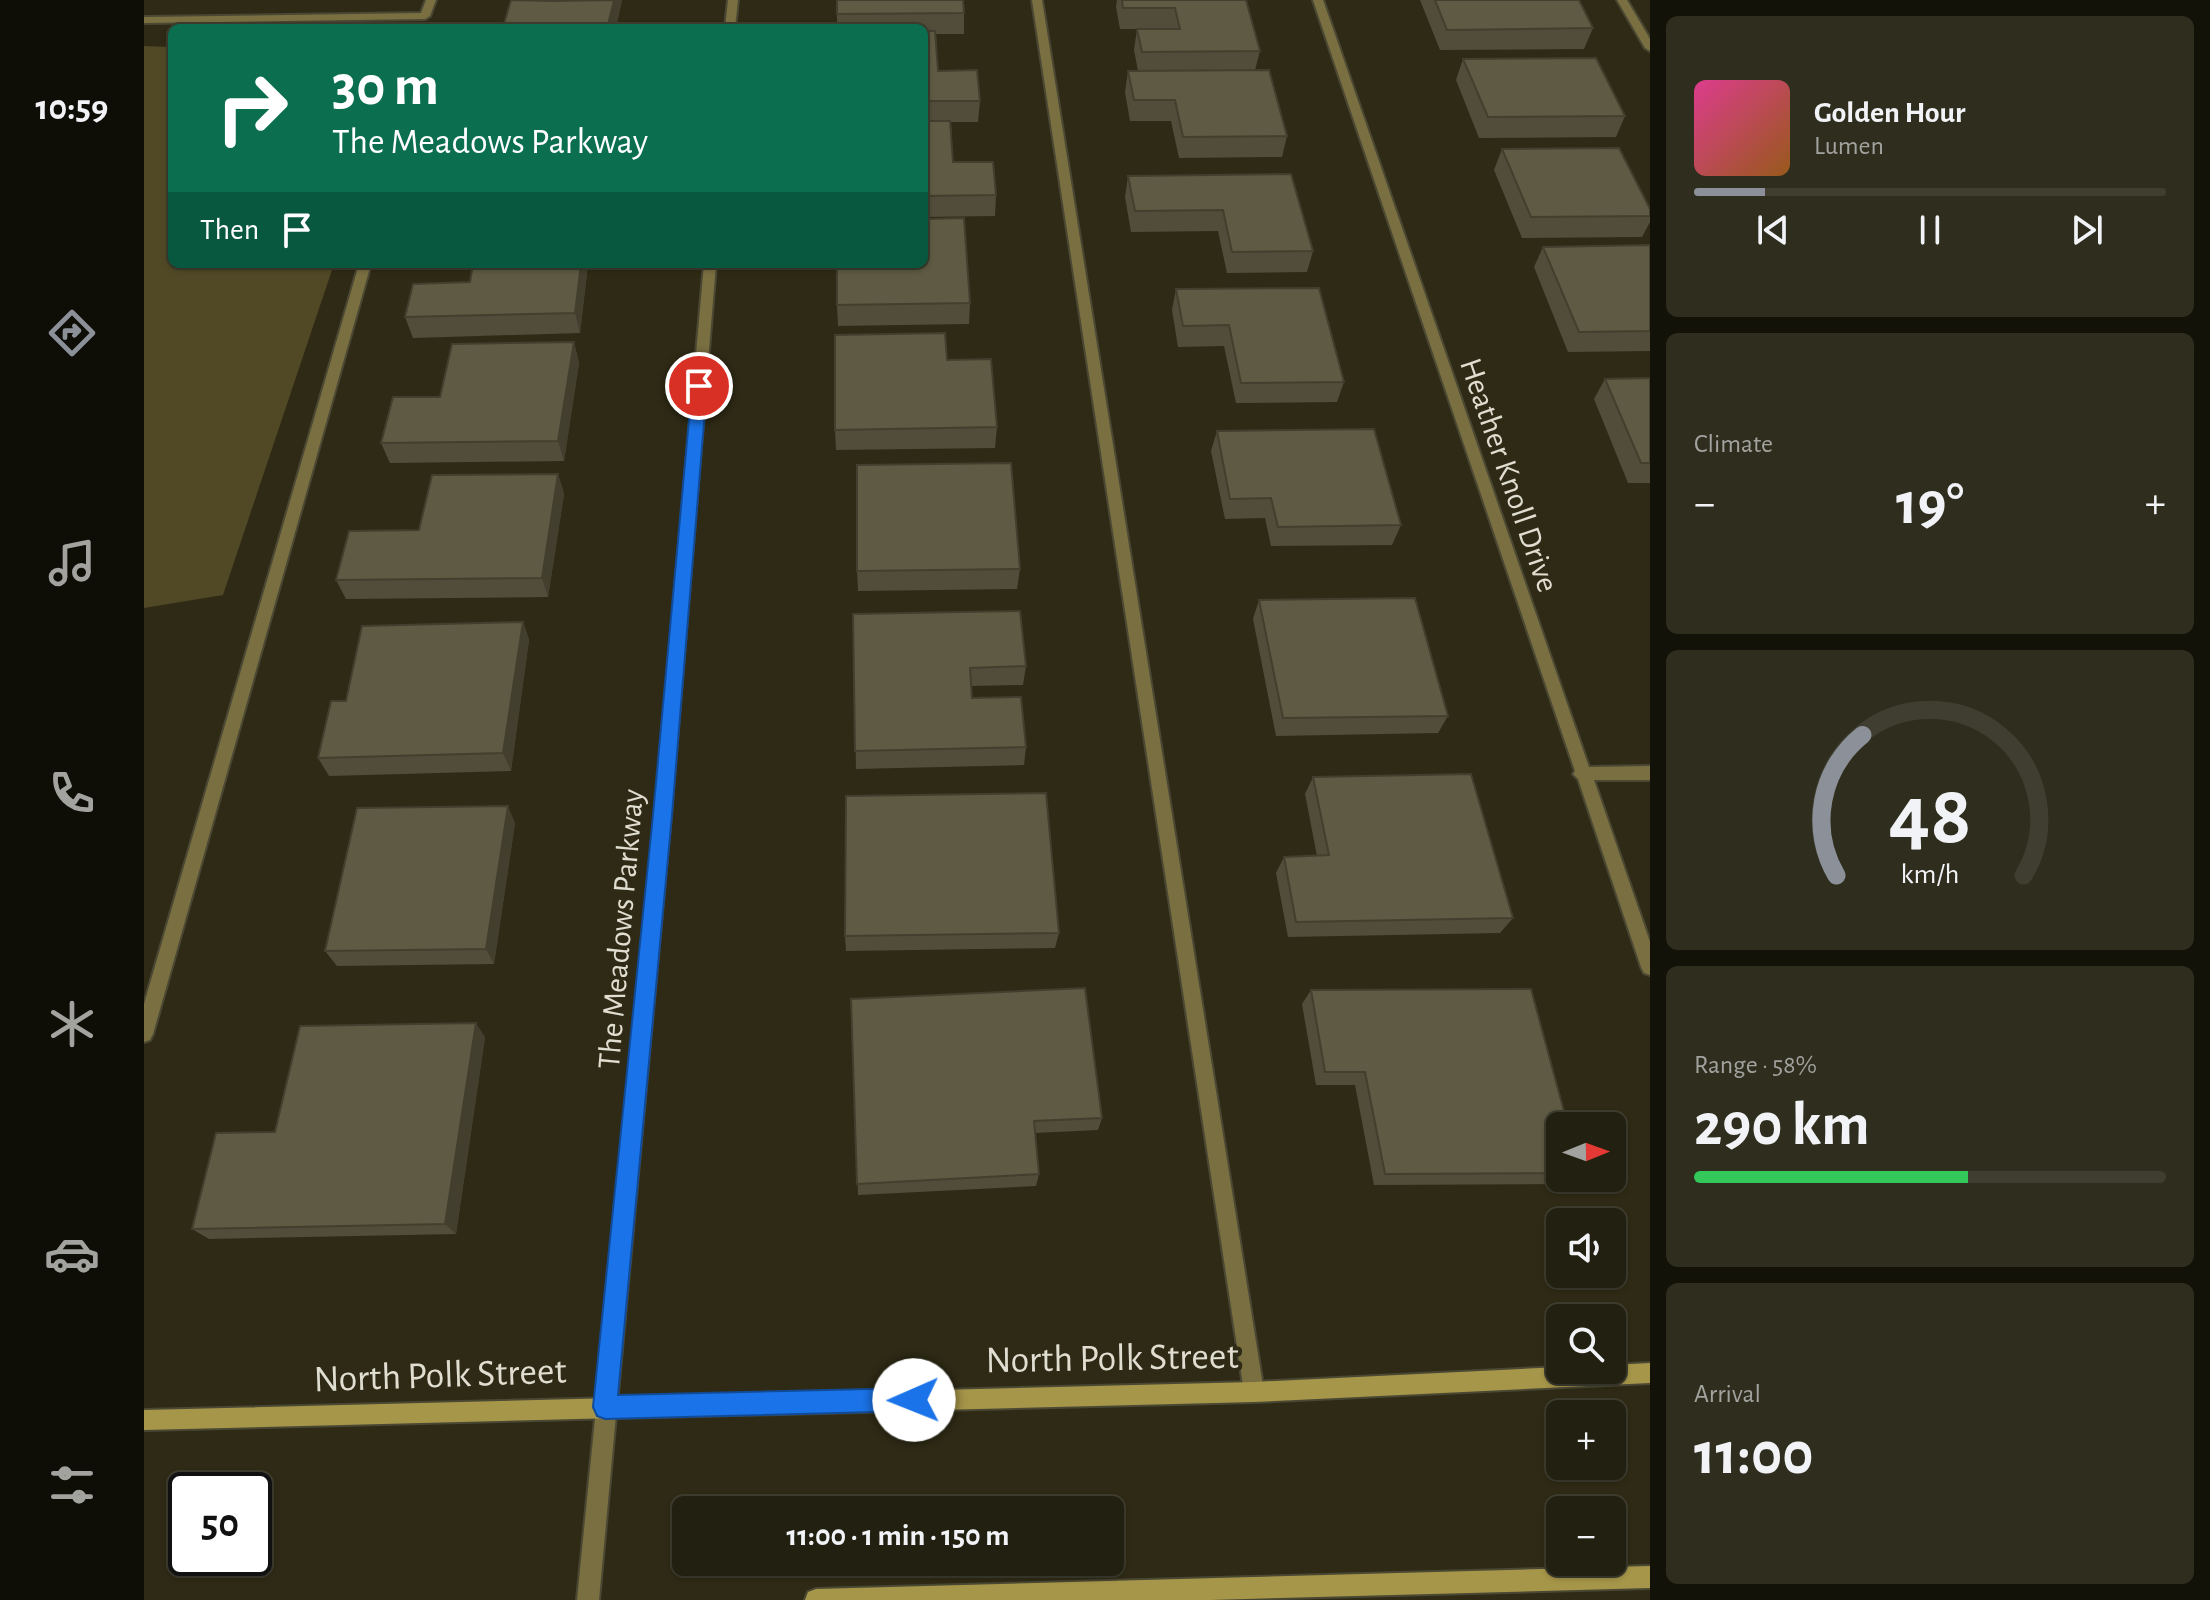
<!DOCTYPE html>
<meta charset="utf-8">
<style>
body{margin:0;font-family:"Alegreya Sans",sans-serif;background:#2e2d1e;color:#f1f3f6;height:100vh;display:flex;flex-direction:column;font-size:30px;white-space:nowrap}
*{box-sizing:border-box;margin:0}
p{font-size:26px;color:#a2a39f}
.icon{flex:none;width:44px;height:44px;fill:none;stroke:currentColor;stroke-width:2;stroke-linecap:round;stroke-linejoin:round}
.map{position:relative;flex:1;overflow:hidden}
.sheet{display:flex;flex-direction:column;gap:16px;padding:16px;background:#131209;width:560px}
.sheet>*{flex:none}
.banner{position:absolute;left:24px;top:24px;width:760px;height:244px;border-radius:12px;box-shadow:0 2px 6px #0004,0 0 0 2px #3f3e30;background:#0b6e4f;color:#fff;overflow:hidden}
.needle{width:52px;rotate:89deg}
.fabs{position:absolute;left:1402px;top:1112px;display:grid;gap:16px}
.fabs a{display:grid;place-items:center;width:80px;height:80px;border-radius:12px;background:#222010;box-shadow:0 2px 6px #0004,0 0 0 2px #3f3e30;font-size:40px}
.speed{position:absolute;left:24px;top:1472px;display:flex;gap:16px;font-size:40px;font-weight:700;text-align:center}
.speed>*{display:grid;place-content:center;width:104px;height:104px;border-radius:50%;background:#222010;box-shadow:0 2px 6px #0004,0 0 0 2px #3f3e30;line-height:1}
.speed .limit{border:4px solid #111;border-radius:12px;background:#fff;color:#111}
.pin{position:absolute;display:grid;place-items:center;width:68px;height:68px;color:#fff;margin:-34px;border:4px solid #fff;border-radius:50%;box-shadow:0 2px 8px #0007}
.me{position:absolute;width:88px;margin:-44px;rotate:269deg;stroke-linejoin:round;filter:drop-shadow(0 0 6px #0008)}
.turn{display:flex;align-items:center;gap:28px;height:168px;padding:0 32px;font-size:36px}
.turn .icon{width:104px;height:104px;stroke-width:2.5}
.turn b{display:block;font-size:56px;line-height:68px}
.then{display:flex;align-items:center;height:76px;padding:0 32px;background:#0003;gap:16px;font-size:30px}
.big{font-size:60px;font-weight:700;line-height:1.1}
.sheet .tile{flex:1;display:flex;flex-direction:column;justify-content:center;gap:12px;min-width:0;padding:0 28px;border-radius:12px;background:#2e2d1e}
.sheet .dial{align-items:center;gap:0}
.dial svg{height:208px;overflow:visible;fill:none;stroke:#3f3e30;stroke-width:7;stroke-linecap:round;text-anchor:middle}
.dial text{fill:#f1f3f6;stroke:none}
.song{display:flex;align-items:center;gap:24px}
.cover{width:96px;height:96px;border-radius:12px;background:linear-gradient(135deg,hsl(330 70% 55%),hsl(30 70% 35%))}
.played{height:8px;border-radius:4px;background:linear-gradient(90deg,#8c9099 15%,#3f3e30 15%)}
.keys{display:flex;justify-content:space-around;direction:ltr}
.heat{display:flex;justify-content:space-between;align-items:center;font-size:44px;direction:ltr}
.charge{height:12px;border-radius:6px;background:linear-gradient(90deg,#34c759 58%,#3f3e30 0)}
.trip{position:absolute;left:528px;top:1496px;width:452px;height:80px;border-radius:12px;background:#222010;box-shadow:0 2px 6px #0004,0 0 0 2px #3f3e30;font-weight:700;line-height:80px;text-align:center}
main{display:flex;flex:1;min-height:0}
.tab-bar{display:flex;flex-direction:column;width:144px;justify-content:space-around;align-items:center;background:#0e0d06;color:#a2a39f}
.tab-bar .icon{width:56px;height:56px}
.tab-bar .active{color:#8c9099}
.tab-bar b{font-size:36px;color:#f1f3f6}
.map>svg:first-child{display:block}
.green{fill:#514926}
.lines{fill:none;stroke-linecap:round;stroke-linejoin:round}
.service-casing{stroke:#4a4733;stroke-width:4}
.minor-casing{stroke:#4a4733;stroke-width:4}
.tertiary-casing{stroke:#4a4733;stroke-width:4}
.secondary-casing{stroke:#4a4733;stroke-width:4}
.service{fill:#796f41;fill-rule:evenodd}
.minor{fill:#796f41;fill-rule:evenodd}
.tertiary{fill:#796f41;fill-rule:evenodd}
.secondary{fill:#a69649;fill-rule:evenodd}
.wall{fill:#514d3a}
.shaded-wall{fill:#423f2f}
.building{fill:#5e5a43;stroke:#423f2f;stroke-width:2}
.route{fill:#1a73e8;stroke:#114b97;stroke-width:2}
.labels{text-anchor:middle;dominant-baseline:central;stroke-width:8;stroke-linejoin:round;paint-order:stroke}
.street-label{font-size:32px;fill:#e0ded1;stroke:#2e2a15}
.near-street-label{font-size:38px;fill:#e0ded1;stroke:#2e2a15}
</style>
<main>
<nav class="tab-bar">
<b>10:59</b>
<svg class="icon active" aria-label="directions" viewBox="0 0 24 24"><path d="M12 3l9 9-9 9-9-9zM9 14v-3h6M13 9l2 2-2 2"/></svg>
<svg class="icon" aria-label="music" viewBox="0 0 24 24"><path d="M9 18V5l10-2v13"/><circle cx="6" cy="18" r="3"/><circle cx="16" cy="16" r="3"/></svg>
<svg class="icon" aria-label="phone" viewBox="0 0 24 24"><path d="M5 4h4l2 5-3 2q2 4 5 5l2-3 5 2v4C11 20 4 13 5 4z"/></svg>
<svg class="icon" aria-label="climate" viewBox="0 0 24 24"><path d="M12 3v18M4 7l16 10M4 17L20 7"/></svg>
<svg class="icon" aria-label="car" viewBox="0 0 24 24"><path d="M5 17H2v-5l4-1 3-4h7l3 4 3 1v5h-3M9 17h6M6 11h13"/><circle cx="7" cy="17" r="2"/><circle cx="17" cy="17" r="2"/></svg>
<svg class="icon" aria-label="filters" viewBox="0 0 24 24"><path d="M4 7h16M4 17h16"/><circle cx="9" cy="7" r="2"/><circle cx="15" cy="17" r="2"/></svg>
</nav>
<div class="map">
<svg width="1506" height="1600" viewBox="0 0 1506 1600">
<rect width="100%" height="100%" fill="#2e2a15"/>
<polygon class="green" points="0,46 28,47 28,264 190,264 79,595 0,608"/>
<g class="lines">
<g class="service-casing">
<g id="service">
<polygon points="282,0 292,0 286,16 281,19 0,23 0,17 277,13"/>
<polygon points="888,0 898,0 1120,1392 1117,1399 1110,1402 1103,1399 1100,1392"/>
<polygon points="215,264 227,264 9,1034 6,1040 0,1042 0,1004"/>
</g>
</g>
<g class="minor-casing">
<g id="minor">
<polygon points="1169,0 1179,0 1445,767 1506,766 1506,780 1450,780 1506,942 1506,975 1500,973 1497,967 1434,779 1429,774 1431,771"/>
<polygon points="1473,0 1483,0 1506,39 1506,51 1501,48"/>
</g>
</g>
<g class="tertiary-casing">
<g id="tertiary">
<polygon points="584,0 594,0 591,28 581,28"/>
<polygon points="560,264 572,264 527,815 455,1600 433,1600 511,815"/>
</g>
</g>
<g class="secondary-casing">
<g id="secondary">
<polygon points="1506,1363 1506,1383 1110,1402 0,1430 0,1410 1110,1382 1416,1367 1416,1370 1468,1370 1468,1365"/>
<polygon points="1506,1566 1506,1588 1066,1600 661,1600 664,1592 672,1589"/>
</g>
</g>
<use href="#service" class="service"/>
<use href="#minor" class="minor"/>
<use href="#tertiary" class="tertiary"/>
<use href="#secondary" class="secondary"/>
</g>
<g class="wall">
<polygon points="478,0 472,28 361,28 360,24"/>
<polygon points="693,0 820,13 820,34 792,34 794,71 836,101 834,122 807,122 809,162 852,195 851,216 780,217 780,28 693,28"/>
<polygon points="973,0 1102,0 1116,51 1111,70 1143,136 1138,157 1035,158 1027,121 986,121 981,92 984,71 994,71 990,50 993,29 1028,29 976,29 972,7"/>
<polygon points="1276,0 1435,0 1449,28 1440,49 1296,50"/>
<polygon points="1319,59 1481,116 1472,137 1335,138 1312,80"/>
<polygon points="1358,149 1506,209 1506,222 1498,237 1378,238 1350,170"/>
<polygon points="1147,174 1169,251 1163,272 1083,273 1074,231 987,232 981,197 984,176"/>
<polygon points="1506,245 1506,351 1424,352 1390,267 1399,247"/>
<polygon points="329,264 444,264 436,333 269,338 261,317 326,282"/>
<polygon points="1032,289 1200,382 1193,402 1092,403 1080,346 1034,347 1028,310"/>
<polygon points="826,303 825,324 694,326 693,305"/>
<polygon points="430,342 435,363 420,461 246,463 237,443"/>
<polygon points="803,360 853,427 851,448 692,450 691,430"/>
<polygon points="1506,378 1506,483 1484,483 1450,399 1461,379"/>
<polygon points="1073,431 1257,525 1248,545 1127,546 1121,518 1081,519 1067,451"/>
<polygon points="414,474 420,494 404,597 202,599 192,580 275,530"/>
<polygon points="876,569 873,589 714,591 713,571"/>
<polygon points="1115,600 1304,716 1294,733 1132,736 1109,619"/>
<polygon points="709,614 882,666 879,685 827,686 828,698 882,747 880,765 712,769"/>
<polygon points="379,622 385,640 367,771 185,776 174,758 202,701"/>
<polygon points="1169,777 1369,918 1356,933 1144,937 1132,873 1140,857 1173,856 1161,794"/>
<polygon points="371,823 350,964 193,966 181,951"/>
<polygon points="915,933 911,948 702,951 701,936"/>
<polygon points="1167,990 1416,1126 1416,1178 1429,1178 1421,1184 1230,1185 1211,1085 1172,1085 1158,1004"/>
<polygon points="707,999 958,1118 954,1130 891,1133 895,1174 892,1186 714,1195"/>
<polygon points="341,1037 312,1234 65,1239 48,1229 131,1132"/>
</g>
<g class="shaded-wall">
<polygon points="470,0 478,0 472,28 464,28 464,25"/>
<polygon points="437,264 444,264 436,333 431,313"/>
<polygon points="430,342 435,363 420,461 414,441"/>
<polygon points="414,474 420,494 404,597 398,578"/>
<polygon points="379,622 385,640 367,771 359,753"/>
<polygon points="364,806 371,823 350,964 342,949"/>
<polygon points="332,1023 341,1037 312,1234 301,1224"/>
</g>
<g class="building">
<polygon points="367,0 409,1 470,0 464,25 360,24"/>
<polygon points="693,0 819,0 820,13 693,14"/>
<polygon points="978,0 1102,0 1116,51 998,52 993,29 1036,29 1031,8 979,8"/>
<polygon points="1291,0 1435,0 1449,28 1303,30"/>
<polygon points="780,31 791,31 794,71 833,70 836,101 780,101"/>
<polygon points="1452,58 1481,116 1344,117 1319,59"/>
<polygon points="1125,70 1143,136 1039,137 1031,100 990,100 984,71"/>
<polygon points="780,121 806,121 809,162 849,162 852,195 780,196"/>
<polygon points="1475,148 1506,209 1506,216 1387,217 1358,149"/>
<polygon points="1147,174 1169,251 1088,252 1079,210 991,211 984,176"/>
<polygon points="820,218 826,303 693,305 693,264 780,264 780,219"/>
<polygon points="1506,245 1506,331 1435,332 1399,247"/>
<polygon points="329,264 437,264 431,313 261,317 269,284 326,282"/>
<polygon points="1175,288 1200,382 1097,383 1085,325 1039,326 1032,289"/>
<polygon points="801,333 803,360 847,359 853,427 691,430 691,335"/>
<polygon points="430,342 414,441 237,443 249,397 296,397 308,344"/>
<polygon points="1506,378 1506,463 1497,463 1461,379"/>
<polygon points="1230,429 1257,525 1134,527 1127,498 1086,499 1073,431"/>
<polygon points="867,463 876,569 713,571 713,465"/>
<polygon points="414,474 398,578 192,580 205,531 275,530 288,475"/>
<polygon points="1271,598 1304,716 1139,718 1115,600"/>
<polygon points="876,611 882,666 826,668 828,698 877,697 882,747 711,751 709,614"/>
<polygon points="379,622 359,753 174,758 187,701 202,701 218,626"/>
<polygon points="1327,774 1369,918 1152,922 1140,857 1185,855 1169,777"/>
<polygon points="902,793 915,933 701,936 702,796"/>
<polygon points="364,806 342,949 181,951 213,808"/>
<polygon points="941,988 958,1118 890,1121 895,1174 713,1184 707,999"/>
<polygon points="1387,989 1424,1126 1416,1126 1416,1173 1241,1174 1221,1072 1181,1072 1167,990"/>
<polygon points="332,1023 301,1224 48,1229 72,1133 131,1132 156,1026"/>
</g>
<polygon class="route" points="555,381 563,386 528,815 474,1395 770,1388 778,1392 781,1400 778,1408 770,1411 461,1419 453,1416 449,1407 509,815 548,386"/>
<g class="labels">
<g class="street-label">
<text transform="translate(1365 475) rotate(71)">Heather Knoll Drive</text>
<text transform="translate(477 929) rotate(-85)">The Meadows Parkway</text>
</g>
<g class="near-street-label">
<text transform="translate(968 1359) rotate(-1)">North Polk Street</text>
<text transform="translate(296 1376) rotate(-2)">North Polk Street</text>
</g>
</g>
</svg>
<div class="fabs">
<a><svg class="needle" viewBox="-14 -14 28 28"><path d="M0-13l5 13h-10z" fill="#e53935"/><path d="M0 13l5-13h-10z" fill="#a2a39f"/></svg></a>
<a><svg class="icon" aria-label="sound" viewBox="0 0 24 24"><path d="M4 9h4l5-4v14l-5-4H4zM17 9q2 3 0 6"/></svg></a>
<a><svg class="icon" aria-label="search" viewBox="0 0 24 24"><circle cx="10" cy="10" r="6"/><path d="M15 15l6 6"/></svg></a>
<a>+</a>
<a>−</a>
</div>
<div class="speed"><div class="limit">50</div></div>
<div class="pin" style="left:555px;top:386px;background:#d93025"><svg class="icon" aria-label="arrive" viewBox="0 0 24 24"><path d="M6 21V4h12l-3 4 3 4H6"/></svg></div>
<svg class="me" style="left:770px;top:1400px" viewBox="-20 -20 40 40"><circle r="19" fill="#fff"/><path d="M0-13L10 11 0 6-10 11z" fill="#1a73e8"/></svg>
<div class="trip">11:00 · 1 min · 150 m</div>
<div class="banner">
<div class="turn"><svg class="icon" aria-label="right" viewBox="0 0 24 24"><path d="M7 20v-9h11M14 6l5 5-5 5"/></svg><div><b>30 m</b>The Meadows Parkway</div></div>
<div class="then">Then<svg class="icon" aria-label="arrive" viewBox="0 0 24 24"><path d="M6 21V4h12l-3 4 3 4H6"/></svg></div>
</div>
</div>
<section class="sheet">
<div class="tile">
<div class="song"><i class="cover"></i><div><b>Golden Hour</b><p>Lumen</p></div></div>
<div class="played"></div>
<div class="keys"><svg class="icon" aria-label="previous" viewBox="0 0 24 24"><path d="M18 5L8 12l10 7zM5 5v14"/></svg><svg class="icon" aria-label="pause" viewBox="0 0 24 24"><path d="M8 5v14M16 5v14"/></svg><svg class="icon" aria-label="next" viewBox="0 0 24 24"><path d="M6 5l10 7-10 7zM19 5v14"/></svg></div>
</div>
<div class="tile"><p>Climate</p>
<div class="heat"><a>−</a><b class="big">19°</b><a>+</a></div>
</div>
<div class="tile dial"><svg viewBox="0 0 100 80">
<path d="M14 69A42 42 0 1 1 86 69"/>
<path d="M14 69A42 42 0 0 1 24 15" stroke="#8c9099"/>
<text x="50" y="56" font-size="32" font-weight="700">48</text>
<text x="50" y="72" font-size="11">km/h</text>
</svg></div>
<div class="tile"><p>Range · 58%</p><b class="big">290 km</b><div class="charge"></div></div>
<div class="tile"><p>Arrival</p><b class="big">11:00</b></div>
</section>
</main>
